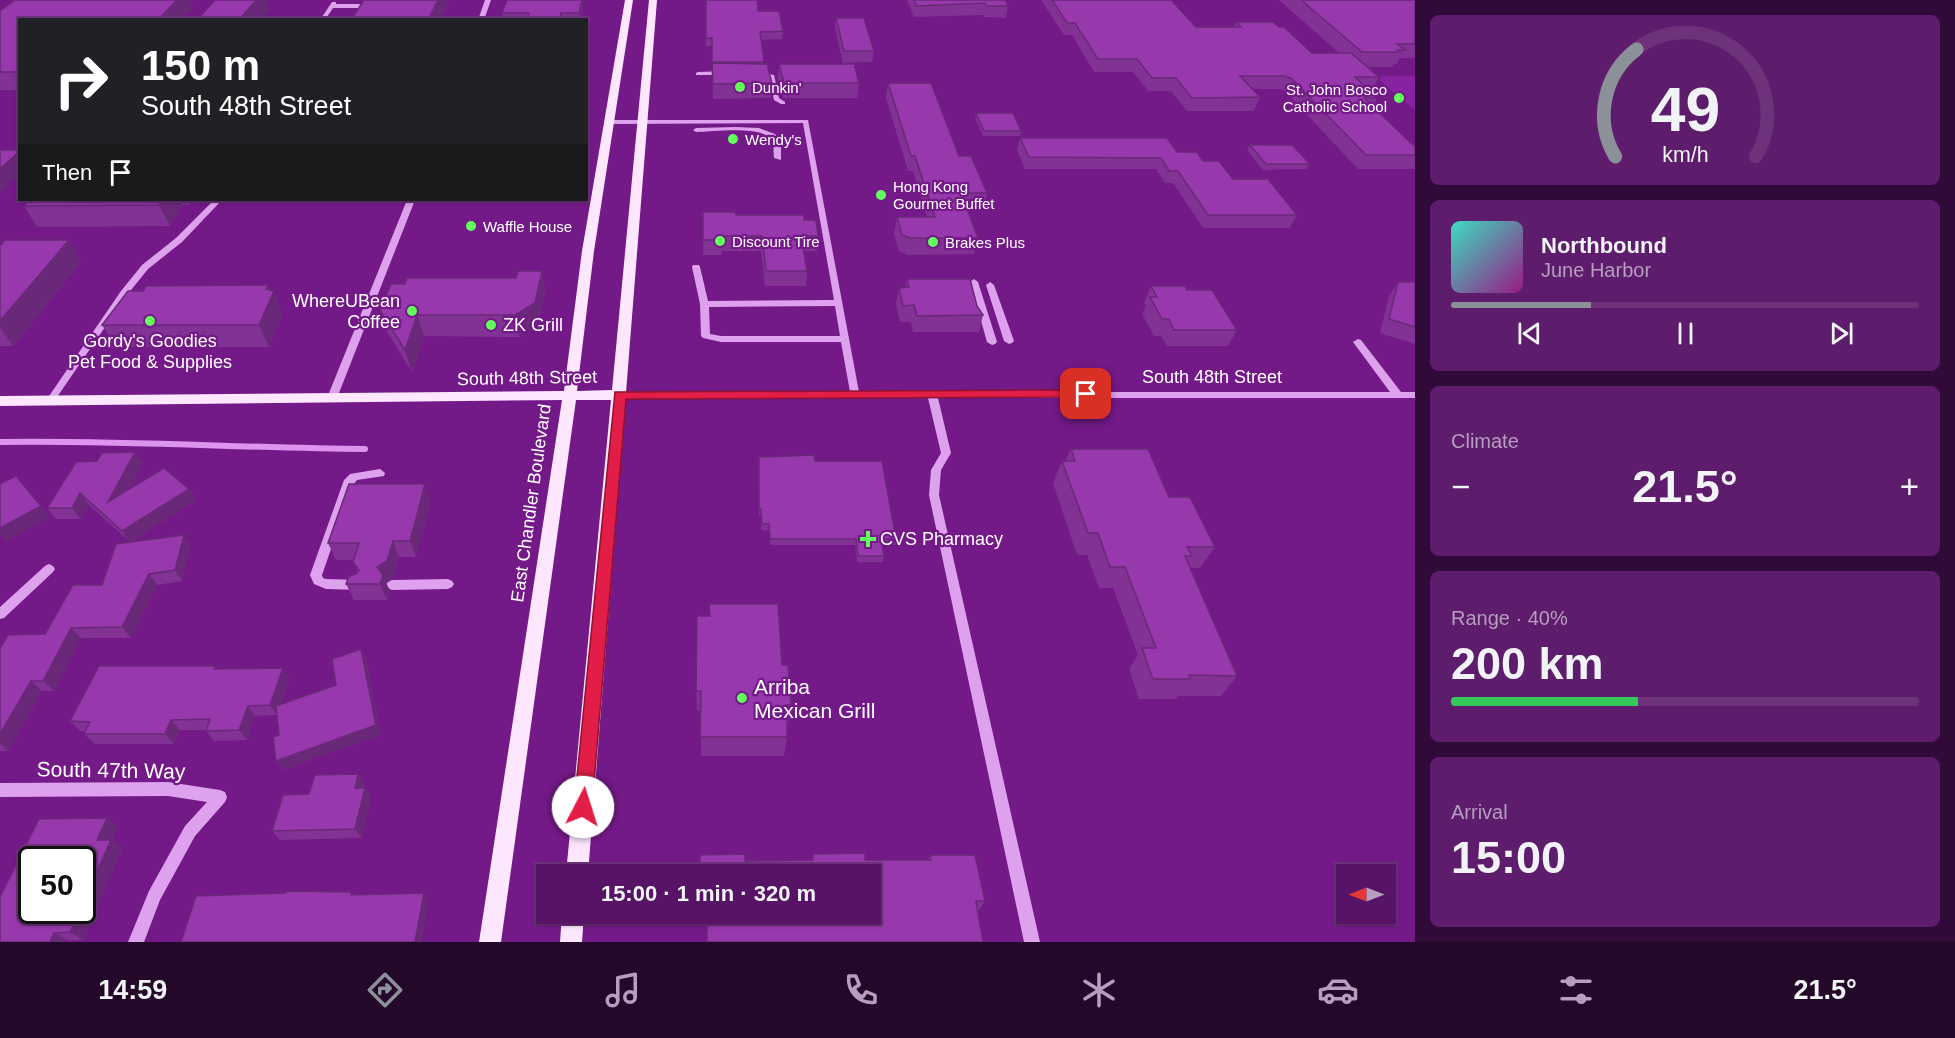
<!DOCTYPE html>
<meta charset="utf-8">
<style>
body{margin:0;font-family:Helvetica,sans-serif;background:#5d1c6c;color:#f1f3f6;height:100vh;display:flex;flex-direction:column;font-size:22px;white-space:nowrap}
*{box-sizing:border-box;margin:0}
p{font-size:20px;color:#b69ebf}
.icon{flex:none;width:33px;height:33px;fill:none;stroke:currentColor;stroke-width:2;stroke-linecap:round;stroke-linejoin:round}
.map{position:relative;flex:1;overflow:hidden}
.details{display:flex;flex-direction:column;gap:15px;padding:15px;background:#300a38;width:540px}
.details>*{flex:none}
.hud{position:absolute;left:18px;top:18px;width:570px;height:183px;border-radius:0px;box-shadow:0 2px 4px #0004,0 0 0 2px #6d327a;background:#202124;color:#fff;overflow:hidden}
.needle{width:39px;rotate:270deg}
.buttons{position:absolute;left:1336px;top:864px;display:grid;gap:12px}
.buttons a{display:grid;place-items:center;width:60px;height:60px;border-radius:0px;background:#571366;box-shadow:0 2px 4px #0004,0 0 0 2px #6d327a;font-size:30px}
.speed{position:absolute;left:18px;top:846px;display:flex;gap:12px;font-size:30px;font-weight:700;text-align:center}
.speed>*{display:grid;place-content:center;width:78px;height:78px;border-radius:50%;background:#571366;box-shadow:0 2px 4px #0004,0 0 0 2px #6d327a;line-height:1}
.speed .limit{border:3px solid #111;border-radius:9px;background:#fff;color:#111}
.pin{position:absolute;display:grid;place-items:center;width:51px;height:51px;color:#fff;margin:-26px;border-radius:12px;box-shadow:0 3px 9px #0006}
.me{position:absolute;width:66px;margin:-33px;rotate:5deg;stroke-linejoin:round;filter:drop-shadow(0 0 4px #0008)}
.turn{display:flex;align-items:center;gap:21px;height:126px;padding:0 24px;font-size:27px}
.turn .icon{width:78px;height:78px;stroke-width:2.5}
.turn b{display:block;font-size:42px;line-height:51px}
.then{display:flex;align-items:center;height:57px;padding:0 24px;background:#0003;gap:12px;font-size:22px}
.big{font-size:45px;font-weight:600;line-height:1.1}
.details .widget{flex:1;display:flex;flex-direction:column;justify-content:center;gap:9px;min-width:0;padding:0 21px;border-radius:9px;background:#5d1c6c}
.details .dial{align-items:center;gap:0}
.dial svg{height:156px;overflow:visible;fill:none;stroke:#6d327a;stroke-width:7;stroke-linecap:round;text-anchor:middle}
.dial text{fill:#f1f3f6;stroke:none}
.song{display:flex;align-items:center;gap:18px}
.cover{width:72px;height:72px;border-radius:9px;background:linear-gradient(135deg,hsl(170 70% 55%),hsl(310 70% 35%))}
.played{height:6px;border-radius:3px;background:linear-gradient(90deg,#8c9099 30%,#6d327a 30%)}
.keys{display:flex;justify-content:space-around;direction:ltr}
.heat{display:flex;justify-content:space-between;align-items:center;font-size:33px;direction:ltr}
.charge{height:9px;border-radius:4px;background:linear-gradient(90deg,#34c759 40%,#6d327a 0)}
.trip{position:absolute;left:536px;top:864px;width:345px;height:60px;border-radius:0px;background:#571366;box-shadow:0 2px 4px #0004,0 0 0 2px #6d327a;font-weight:600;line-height:60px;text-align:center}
.menu{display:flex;height:96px;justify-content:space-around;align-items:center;background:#230829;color:#b69ebf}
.menu .icon{width:42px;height:42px}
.menu .current{color:#8c9099}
.menu b{font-size:27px;color:#f1f3f6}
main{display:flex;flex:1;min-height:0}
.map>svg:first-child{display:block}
.green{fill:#8822a1}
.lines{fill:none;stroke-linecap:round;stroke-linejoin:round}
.stream{stroke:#dc94ef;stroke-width:6}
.minor{fill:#dea1ed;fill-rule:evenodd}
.major{fill:#fce7ff;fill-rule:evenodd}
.wall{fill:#823195}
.shaded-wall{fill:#6a2879}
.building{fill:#9739ad;stroke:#6a2879;stroke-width:1.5}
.route{fill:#e11d48;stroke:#92132f;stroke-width:1.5}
.poi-dot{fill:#63ff5d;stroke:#741988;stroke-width:2}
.labels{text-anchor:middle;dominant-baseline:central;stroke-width:4.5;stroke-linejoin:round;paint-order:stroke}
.far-poi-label{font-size:15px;fill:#fff;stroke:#741988;text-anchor:start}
.poi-label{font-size:18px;fill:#fff;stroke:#741988;text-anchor:start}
.street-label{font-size:18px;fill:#fff;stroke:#741988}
.near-poi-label{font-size:21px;fill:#fff;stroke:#741988;text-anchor:start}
.near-street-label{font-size:21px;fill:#fff;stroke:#741988}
</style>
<main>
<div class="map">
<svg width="1415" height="942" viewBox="0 0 1415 942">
<rect width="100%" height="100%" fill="#741988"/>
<polygon class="green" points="1381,76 1415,76 1415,110 1380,81"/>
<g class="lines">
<path class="stream" d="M0 442C122 440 243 448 365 449"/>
<g class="minor">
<polygon points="485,0 491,0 484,20 478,20"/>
<polygon points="332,2 336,2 336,4 359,4 362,6 359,8 333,8 325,20 320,20"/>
<polygon points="757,71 774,75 779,98 785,102 785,104 781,104 774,100 769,77 755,74 754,73"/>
<polygon points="698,72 726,71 729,73 726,75 696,75 696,73"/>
<path d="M808 120 859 392H1390L1353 342 1358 339 1361 340 1401 392H1415V398H938L951 453 941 470 939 495 1040 942H1024L929 495 931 470 941 453 928 398H620L615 395 620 392H850L841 342H721L703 338 701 336 700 304 692 267 693 265H699L700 267 708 301 834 300 803 123 608 124 605 122 608 120ZM835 306 840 336H721L710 334 709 307Z"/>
<path d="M736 127 759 128 775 134 781 143V160L774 158 773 140C760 125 715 132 696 132L693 130 696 128Z"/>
<polygon points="214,200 222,200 182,242 148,269 127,295 53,403 47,403 45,401 47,399 121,291 142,265 176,238"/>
<polygon points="407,200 415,200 337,398 335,400 329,400 327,398"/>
<polygon points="974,279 978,282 997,342 995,344 992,345 987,342 970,282"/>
<polygon points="990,282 994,285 1014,341 1012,343 1009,344 1004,341 986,285"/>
<polygon points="380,469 385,473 384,476 357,480 353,485 322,575 323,578 326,579 359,580 363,582 365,585 363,588 359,590 326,589 314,584 310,575 344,480 350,474"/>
<polygon points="49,564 53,566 55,569 53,572 4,618 0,619 0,607 45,566"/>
<polygon points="448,579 452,581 454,584 452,587 448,589 392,590 388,588 386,585 388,582 392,580"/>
<polygon points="168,782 220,790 225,792 227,797 225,802 195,836 160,900 144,942 128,942 149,891 185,826 207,802 168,796 0,797 0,783"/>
</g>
<g class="major">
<polygon points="625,0 633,0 594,251 577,391 612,390 649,0 657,0 588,874 566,874 611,400 576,400 501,942 479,942 562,400 0,406 0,396 564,391 582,251"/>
<polygon points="562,914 584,914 582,942 560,942"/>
</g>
</g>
<g class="wall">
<polygon points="507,0 584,0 580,20 503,20 502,13"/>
<polygon points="706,0 758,11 783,31 782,39 761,40 764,64 772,83 771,98 713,99 712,46 706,46"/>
<polygon points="907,0 1005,0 1008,6 1006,18 984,17 983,15 914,17"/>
<polygon points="1041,0 1171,0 1196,27 1234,27 1236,22 1279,27 1312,53 1339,53 1279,0 1415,0 1415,58 1400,58 1397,64 1394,64 1392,67 1367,67 1379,77 1372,90 1368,90 1377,98 1373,107 1415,147 1415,169 1358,169 1285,91 1278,89 1252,89 1260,97 1254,111 1187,111 1171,91 1148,91 1133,72 1094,72 1072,35 1064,35"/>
<polygon points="193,8 182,20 20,20 20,90 0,90 0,11"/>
<polygon points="836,18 874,51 872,62 843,63 835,29"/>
<polygon points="779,64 859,83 857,98 783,98 778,79"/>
<polygon points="888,83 959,156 987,193 983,209 967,209 978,238 974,254 907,255 899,251 894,234 897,217 927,217 913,171 908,171 886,98"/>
<polygon points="976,113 1021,131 1020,136 983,136 975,118"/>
<polygon points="1020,138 1177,152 1203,161 1233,179 1297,215 1290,228 1203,228 1173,183 1165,183 1156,169 1025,169 1017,150"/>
<polygon points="1250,145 1310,164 1307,169 1263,170 1247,150"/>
<polygon points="29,200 194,200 190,205 182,205 170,226 37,227 24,206"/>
<polygon points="703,212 804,220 818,236 817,251 804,251 807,271 806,286 765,286 761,251 722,251 722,255 703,255"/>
<polygon points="69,240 81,262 13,346 0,346 0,246"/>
<polygon points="542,271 545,292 538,325 519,337 424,336 412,372 387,332 380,310 516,278"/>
<polygon points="907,279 977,306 983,315 979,332 913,332 911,322 900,322 896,304 899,288 905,287"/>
<polygon points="1398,282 1415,282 1415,344 1380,333 1389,296"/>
<polygon points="268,285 283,313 269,347 116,347 102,325 143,291"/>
<polygon points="1151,286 1187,290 1237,330 1228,346 1167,346 1161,336 1154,336 1142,314 1146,306 1144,303"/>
<polygon points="1071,449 1169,497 1215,547 1200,568 1190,568 1237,676 1221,696 1178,696 1175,699 1139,699 1129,669 1138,655 1113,588 1099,588 1087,555 1077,555 1053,483 1062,461 1065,461"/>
<polygon points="815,461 896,539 895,545 882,545 884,556 883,562 857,562 855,545 770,545 769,530 761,530 761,515 759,515 758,463"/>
<polygon points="143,463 129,490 189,489 196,500 131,542 191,546 182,581 157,585 131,638 81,638 54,691 42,691 8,751 0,751 0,648 45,634 102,585 130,542 89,505 81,519 56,519 47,508"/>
<polygon points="431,500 416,557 399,557 394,578 386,583 390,591 387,600 354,600 346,584 358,572 353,562 354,560 336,560 328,543"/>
<polygon points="366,659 381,735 283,770 277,715 255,716 247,740 214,741 206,731 206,730 180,730 174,744 95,744 84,734 86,731 80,731 70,721 215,666 217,669 290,678 281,704 336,685"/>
<polygon points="782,665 791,705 788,725 787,725 787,737 784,756 701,756 701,711 697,711 696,691"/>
<polygon points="358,774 364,783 363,788 365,788 371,797 362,838 280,840 272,831 309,794"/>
<polygon points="107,818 118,827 112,840 122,849 83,940 0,942"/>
<polygon points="813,854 865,860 928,860 930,855 985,901 978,912 700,919 700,914 870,914 745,861 812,860"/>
</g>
<g class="shaded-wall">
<polygon points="177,0 190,0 193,8 182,20 158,20"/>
<polygon points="256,0 266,0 270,9 261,20 239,20"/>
<polygon points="438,0 448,0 449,4 441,20 428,20"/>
<polygon points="582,0 584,0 579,20 579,13"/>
<polygon points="20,151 20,173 0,193 0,169"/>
<polygon points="163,200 180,200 182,205 170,226 159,205"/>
<polygon points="188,200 194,200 190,205"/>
<polygon points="69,240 81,262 13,346 0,327 0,321"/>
<polygon points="542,271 545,292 538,325 519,337 515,315"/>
<polygon points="268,285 272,295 274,291 283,313 269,347 259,325 266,289"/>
<polygon points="417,315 424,336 412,372 405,350"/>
<polygon points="135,452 143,463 116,514 108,502"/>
<polygon points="425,484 431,500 416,557 410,541"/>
<polygon points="189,489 196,500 130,543 122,531"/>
<polygon points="80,493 89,505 81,519 72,508"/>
<polygon points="41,506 50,517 7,541 0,534 0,528"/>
<polygon points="184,535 191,546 182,581 175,570"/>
<polygon points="393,541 399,557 394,578 386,583 390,591 387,600 380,584 377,567"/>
<polygon points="149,574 157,585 131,638 122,627"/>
<polygon points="71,628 81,638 54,691 43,681"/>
<polygon points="361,649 366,659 381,735 283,770 276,761 376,725"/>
<polygon points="283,668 290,678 277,715 270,705"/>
<polygon points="31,681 42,691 8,751 0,744 0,734"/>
<polygon points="248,706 255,716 247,740 239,730"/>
<polygon points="171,720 180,730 174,744 165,734"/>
<polygon points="358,774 364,783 361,797 355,788"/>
<polygon points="365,788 371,797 362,838 355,829"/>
<polygon points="107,818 118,827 112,840 122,849 83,940 70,932 80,910 82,910 82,905 97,840"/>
<polygon points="424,893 429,901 422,942 415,942"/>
<polygon points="54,933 67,940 66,942 50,942"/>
</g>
<g class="building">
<polygon points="15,0 177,0 158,20 20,20 20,72 0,72 0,11"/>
<polygon points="215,0 256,0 239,20 197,20"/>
<polygon points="364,0 438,0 428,20 351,20"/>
<polygon points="507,0 582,0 579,13 561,13 559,20 527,20 529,13 502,13"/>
<polygon points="706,0 757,0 758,11 779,11 783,31 760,32 764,62 712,62 712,38 706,38"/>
<polygon points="914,0 1005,0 1008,6 986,6 985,3 916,6"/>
<polygon points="1052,0 1171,0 1196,27 1241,27 1236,22 1273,22 1279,27 1284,27 1312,53 1351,53 1379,77 1355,77 1377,98 1364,98 1415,147 1415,155 1366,155 1291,78 1284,76 1240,76 1260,97 1192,98 1176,78 1152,78 1137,59 1098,59 1075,23 1067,23"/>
<polygon points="1301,0 1415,0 1415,44 1397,44 1405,50 1397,50 1400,52 1362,52"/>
<polygon points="836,18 864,18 874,51 844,51"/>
<polygon points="712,63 767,64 772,83 713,84"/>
<polygon points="779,64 854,64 859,83 784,83"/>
<polygon points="888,83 931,83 959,156 971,156 987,193 961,193 978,238 910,238 902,235 897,217 935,217 915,156 911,156"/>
<polygon points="976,113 1013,113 1021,131 984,131"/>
<polygon points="1020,138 1167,138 1177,152 1197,152 1203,161 1219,161 1233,179 1268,179 1297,215 1208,215 1178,171 1169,171 1161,158 1029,157"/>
<polygon points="1250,145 1292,145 1310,164 1266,164"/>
<polygon points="0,150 20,150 20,151 0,169"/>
<polygon points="29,200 163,200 159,205 24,206"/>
<polygon points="703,212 735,212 736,215 804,215 804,220 816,220 818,236 801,236 807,271 766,271 762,236 723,236 723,240 703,240"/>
<polygon points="5,240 69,240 0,321 0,246"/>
<polygon points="518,271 542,271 535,303 515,315 417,315 405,350 380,310 391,284 405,284 407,278 516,278"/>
<polygon points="907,279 970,279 977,306 983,315 917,316 914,305 903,306 899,288 909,287"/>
<polygon points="1398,282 1415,282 1415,327 1389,319"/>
<polygon points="268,285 266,289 274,291 259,325 102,325 128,291 143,291 146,286"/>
<polygon points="1151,286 1185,286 1187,290 1212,290 1237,330 1174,330 1169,319 1162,319 1150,297 1157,297"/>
<polygon points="1071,449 1148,449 1169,497 1190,497 1215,547 1187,547 1192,556 1185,556 1237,676 1189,675 1190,679 1153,679 1142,648 1156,648 1125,567 1110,567 1098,533 1088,533 1062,461 1075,461"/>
<polygon points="135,452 108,502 164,468 189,489 122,531 80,493 72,508 47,508 76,462 97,461 102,453"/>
<polygon points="814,455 815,461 882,461 896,539 881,539 884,556 858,556 856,539 770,539 769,524 762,524 761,509 759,509 759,457"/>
<polygon points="16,476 41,506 0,528 0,484"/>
<polygon points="349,484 425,484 410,541 393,541 387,561 377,567 383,575 380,584 346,584 349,576 356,574 359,570 353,562 359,543 328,543"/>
<polygon points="184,535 175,570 149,574 122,627 71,628 43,681 31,681 0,734 0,648 8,635 45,634 73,585 102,585 116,544"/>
<polygon points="709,604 778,604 782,665 788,665 791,705 787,705 787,737 700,737 701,691 696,691 697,616 710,616"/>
<polygon points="361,649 376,725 276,761 273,737 279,735 276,706 336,685 332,659"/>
<polygon points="99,666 215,666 214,669 283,668 270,705 248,706 239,730 206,731 210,719 171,720 165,734 84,734 90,722 70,721"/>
<polygon points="358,774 355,788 365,788 355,829 272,831 283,795 309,794 315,775"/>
<polygon points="107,818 97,840 111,840 82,905 82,860 32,860 32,910 80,910 70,932 54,933 50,942 0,942 0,897 39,819"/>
<polygon points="865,853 865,860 931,860 930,855 975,855 985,901 976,901 983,942 707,942 707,914 870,914 870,874 700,874 700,855 745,854 745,861 813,860 813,854"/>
<polygon points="287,891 351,892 351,895 424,893 415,942 181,942 196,896 286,893"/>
</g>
<polygon class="route" points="1086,390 1090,391 1092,394 1090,397 626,399 592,807 590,813 583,816 577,813 574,807 615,392"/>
<g class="poi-dot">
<circle cx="740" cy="87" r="6"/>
<circle cx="1399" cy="98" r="6"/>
<circle cx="733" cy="139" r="6"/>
<circle cx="881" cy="195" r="6"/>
<circle cx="471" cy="226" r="6"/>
<circle cx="720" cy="241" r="6"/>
<circle cx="933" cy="242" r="6"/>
<circle cx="412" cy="311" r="6"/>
<circle cx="150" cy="321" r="6"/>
<circle cx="491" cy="325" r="6"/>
<path d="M865 530h6v6h6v6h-6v6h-6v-6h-6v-6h6z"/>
<circle cx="742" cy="698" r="6"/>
</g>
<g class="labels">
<g class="far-poi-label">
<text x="752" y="87">Dunkin'</text>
<text x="1387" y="89" text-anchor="end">St. John Bosco<tspan x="1387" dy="17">Catholic School</tspan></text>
<text x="745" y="139">Wendy's</text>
<text x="893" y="186">Hong Kong<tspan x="893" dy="17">Gourmet Buffet</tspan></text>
<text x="483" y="226">Waffle House</text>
<text x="732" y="241">Discount Tire</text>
<text x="945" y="242">Brakes Plus</text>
</g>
<g class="poi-label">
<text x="400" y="301" text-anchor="end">WhereUBean<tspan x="400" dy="21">Coffee</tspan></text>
<text x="503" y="325">ZK Grill</text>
<text x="150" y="341" text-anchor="middle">Gordy's Goodies<tspan x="150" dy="21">Pet Food &amp; Supplies</tspan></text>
<text x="880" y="539">CVS Pharmacy</text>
</g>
<g class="street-label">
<text x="1212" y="377">South 48th Street</text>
<text transform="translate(527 378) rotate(-1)">South 48th Street</text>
<text transform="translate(531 503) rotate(-82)">East Chandler Boulevard</text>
</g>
<g class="near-poi-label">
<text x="754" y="686">Arriba<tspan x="754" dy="24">Mexican Grill</tspan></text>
</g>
<g class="near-street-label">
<text transform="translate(111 770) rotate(1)">South 47th Way</text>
</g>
</g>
</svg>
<div class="buttons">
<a><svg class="needle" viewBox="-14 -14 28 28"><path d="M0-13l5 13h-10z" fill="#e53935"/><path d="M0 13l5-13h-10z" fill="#b69ebf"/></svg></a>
</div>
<div class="speed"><div class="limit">50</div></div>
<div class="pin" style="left:1086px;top:394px;background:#d93025"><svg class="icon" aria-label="arrive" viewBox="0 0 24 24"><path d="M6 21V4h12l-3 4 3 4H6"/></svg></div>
<svg class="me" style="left:583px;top:807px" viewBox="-20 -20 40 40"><circle r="19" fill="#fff"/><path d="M0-13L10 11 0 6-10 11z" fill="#e11d48"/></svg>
<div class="trip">15:00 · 1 min · 320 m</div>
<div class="hud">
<div class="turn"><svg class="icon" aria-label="right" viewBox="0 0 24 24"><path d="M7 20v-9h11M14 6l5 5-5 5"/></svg><div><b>150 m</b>South 48th Street</div></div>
<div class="then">Then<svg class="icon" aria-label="arrive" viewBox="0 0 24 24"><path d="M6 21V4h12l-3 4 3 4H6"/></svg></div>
</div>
</div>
<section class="details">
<div class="widget dial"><svg viewBox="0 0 100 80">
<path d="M14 69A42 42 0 1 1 86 69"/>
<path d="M14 69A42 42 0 0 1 25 14" stroke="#8c9099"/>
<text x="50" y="56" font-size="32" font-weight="700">49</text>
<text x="50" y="72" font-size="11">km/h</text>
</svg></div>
<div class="widget">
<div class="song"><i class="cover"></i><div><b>Northbound</b><p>June Harbor</p></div></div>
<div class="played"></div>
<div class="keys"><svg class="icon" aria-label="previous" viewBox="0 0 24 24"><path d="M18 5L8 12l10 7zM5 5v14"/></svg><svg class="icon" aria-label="pause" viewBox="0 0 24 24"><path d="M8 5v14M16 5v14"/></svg><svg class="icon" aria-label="next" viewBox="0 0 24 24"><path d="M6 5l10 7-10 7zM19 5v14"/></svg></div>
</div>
<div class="widget"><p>Climate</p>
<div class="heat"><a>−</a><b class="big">21.5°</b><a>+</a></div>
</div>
<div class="widget"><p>Range · 40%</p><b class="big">200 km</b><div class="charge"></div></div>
<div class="widget"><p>Arrival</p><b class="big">15:00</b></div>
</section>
</main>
<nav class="menu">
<b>14:59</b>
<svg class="icon current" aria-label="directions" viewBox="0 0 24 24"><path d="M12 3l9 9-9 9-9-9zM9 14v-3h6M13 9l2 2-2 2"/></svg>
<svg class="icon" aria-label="music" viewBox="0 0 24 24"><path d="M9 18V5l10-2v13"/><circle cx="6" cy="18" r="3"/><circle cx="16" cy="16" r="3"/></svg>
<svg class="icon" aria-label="phone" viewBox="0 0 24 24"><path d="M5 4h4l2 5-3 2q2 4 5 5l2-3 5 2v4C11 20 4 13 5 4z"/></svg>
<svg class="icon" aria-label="climate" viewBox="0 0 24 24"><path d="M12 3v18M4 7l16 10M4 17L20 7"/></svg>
<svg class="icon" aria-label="car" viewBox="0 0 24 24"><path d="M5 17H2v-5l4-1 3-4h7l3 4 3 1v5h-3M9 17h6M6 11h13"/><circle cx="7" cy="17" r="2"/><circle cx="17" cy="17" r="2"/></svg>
<svg class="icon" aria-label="filters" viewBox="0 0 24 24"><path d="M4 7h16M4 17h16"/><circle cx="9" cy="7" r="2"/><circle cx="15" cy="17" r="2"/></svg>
<b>21.5°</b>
</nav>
